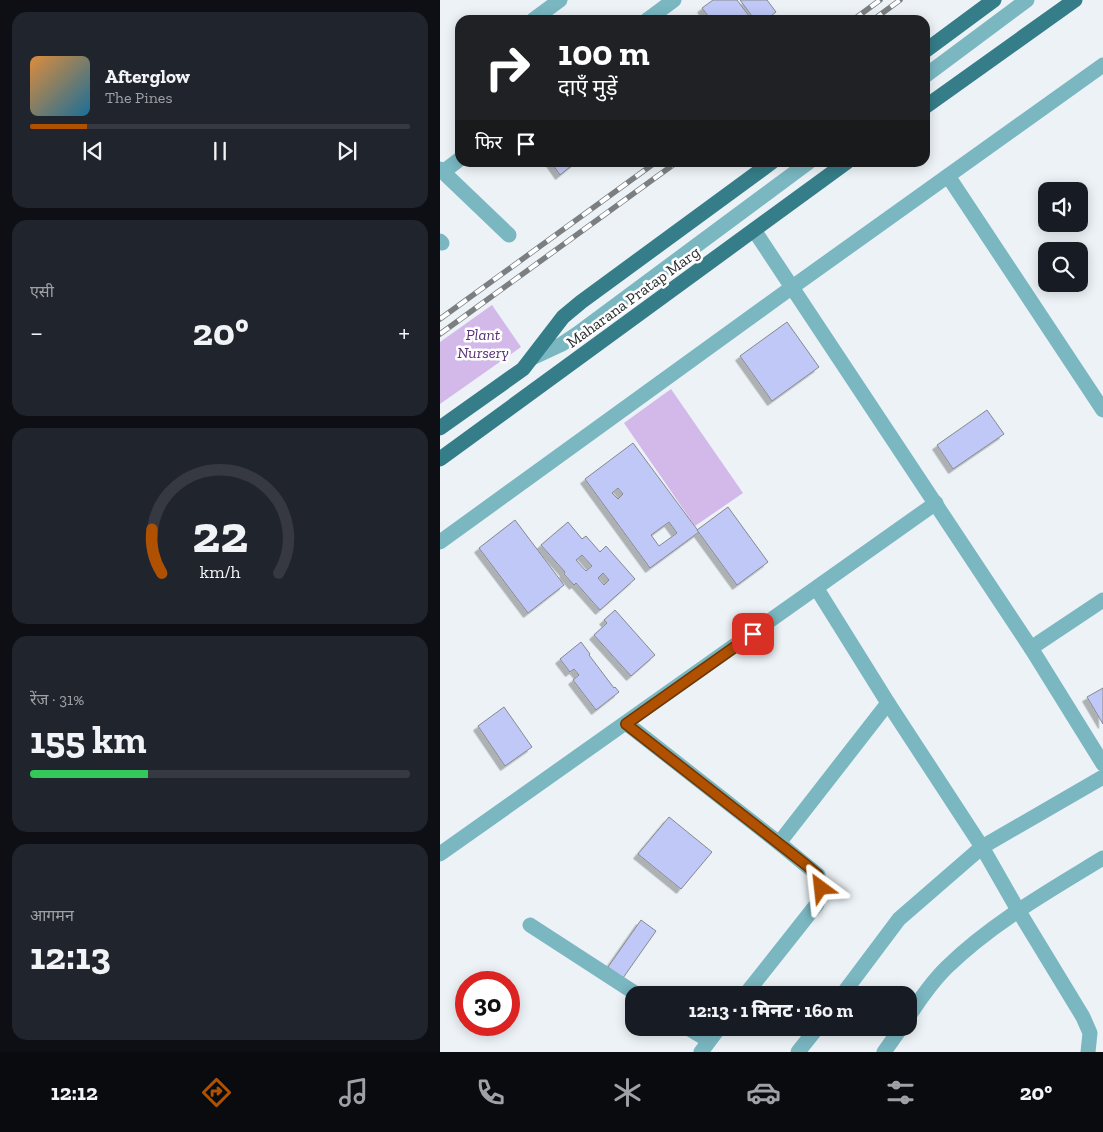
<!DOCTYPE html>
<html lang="hi">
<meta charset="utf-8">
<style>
body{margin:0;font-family:"Zilla Slab","Noto Sans Devanagari",serif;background:#20242c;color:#f1f3f6;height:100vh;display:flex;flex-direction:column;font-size:19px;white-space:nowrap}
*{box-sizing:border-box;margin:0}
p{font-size:16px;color:#9ea1a6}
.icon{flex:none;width:28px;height:28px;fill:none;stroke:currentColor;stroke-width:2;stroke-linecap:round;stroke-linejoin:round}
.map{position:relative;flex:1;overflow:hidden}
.details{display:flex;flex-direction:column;gap:12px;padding:12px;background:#0d0f14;width:440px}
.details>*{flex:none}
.hud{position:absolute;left:15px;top:15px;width:475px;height:152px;border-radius:15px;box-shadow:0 2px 12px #0003;background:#202124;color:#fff;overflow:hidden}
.tools{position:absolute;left:598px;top:182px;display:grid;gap:10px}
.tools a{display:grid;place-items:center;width:50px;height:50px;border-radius:10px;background:#171b24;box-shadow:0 2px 12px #0003;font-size:25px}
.speed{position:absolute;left:15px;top:971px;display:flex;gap:10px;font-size:25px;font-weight:700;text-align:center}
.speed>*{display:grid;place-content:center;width:65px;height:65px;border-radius:50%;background:#171b24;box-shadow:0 2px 12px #0003;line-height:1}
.speed .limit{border:8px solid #d22;background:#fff;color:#111}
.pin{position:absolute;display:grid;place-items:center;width:42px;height:42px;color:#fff;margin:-21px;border-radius:10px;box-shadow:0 2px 8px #0006}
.me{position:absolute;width:55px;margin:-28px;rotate:330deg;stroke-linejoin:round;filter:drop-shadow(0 0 4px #0008)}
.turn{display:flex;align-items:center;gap:18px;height:105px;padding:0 20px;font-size:22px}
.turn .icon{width:65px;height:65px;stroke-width:2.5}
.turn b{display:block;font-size:35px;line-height:42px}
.then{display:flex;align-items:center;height:48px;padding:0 20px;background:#0003;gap:10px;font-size:19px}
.big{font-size:38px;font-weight:800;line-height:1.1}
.details .widget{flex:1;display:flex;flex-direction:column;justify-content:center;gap:8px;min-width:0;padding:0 18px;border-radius:15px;background:#20242c}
.details .dial{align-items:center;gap:0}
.dial svg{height:130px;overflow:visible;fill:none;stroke:#363941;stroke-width:7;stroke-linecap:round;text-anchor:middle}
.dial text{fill:#f1f3f6;stroke:none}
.song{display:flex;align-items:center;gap:15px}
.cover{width:60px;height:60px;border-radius:8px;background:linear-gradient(135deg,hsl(30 70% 55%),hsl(200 70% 35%))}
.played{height:5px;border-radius:2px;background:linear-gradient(90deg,#af5100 15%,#363941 15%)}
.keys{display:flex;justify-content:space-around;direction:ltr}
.heat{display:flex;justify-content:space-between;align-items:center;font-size:28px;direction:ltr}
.charge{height:8px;border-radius:4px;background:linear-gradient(90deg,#34c759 31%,#363941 0)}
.trip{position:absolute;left:185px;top:986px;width:292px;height:50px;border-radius:15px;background:#171b24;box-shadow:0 2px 12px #0003;font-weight:800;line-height:50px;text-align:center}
.tab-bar{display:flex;height:80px;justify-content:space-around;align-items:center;background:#090b0e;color:#9ea1a6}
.tab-bar .icon{width:35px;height:35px}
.tab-bar .selected{color:#af5100}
.tab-bar b{font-size:22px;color:#f1f3f6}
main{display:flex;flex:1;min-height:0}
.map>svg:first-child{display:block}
.green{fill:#d3b8ea}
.building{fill:#bfc8f7;stroke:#88898f;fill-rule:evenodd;filter:url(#shadow)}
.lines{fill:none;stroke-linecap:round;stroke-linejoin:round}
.minor{stroke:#7ab7c1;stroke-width:15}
.major{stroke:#357d88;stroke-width:15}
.rail-casing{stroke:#7b7f82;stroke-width:5.5}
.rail{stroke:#fff;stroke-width:4;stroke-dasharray:11;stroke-linecap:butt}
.route-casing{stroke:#723500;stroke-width:12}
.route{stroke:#af5100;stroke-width:9}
.labels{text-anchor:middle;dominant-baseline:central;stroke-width:5;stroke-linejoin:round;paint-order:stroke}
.street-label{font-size:16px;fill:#2c2e30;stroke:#fff}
.park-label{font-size:16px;font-style:italic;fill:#593274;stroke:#fff}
</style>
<main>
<section class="details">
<div class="widget">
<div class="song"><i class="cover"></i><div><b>Afterglow</b><p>The Pines</p></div></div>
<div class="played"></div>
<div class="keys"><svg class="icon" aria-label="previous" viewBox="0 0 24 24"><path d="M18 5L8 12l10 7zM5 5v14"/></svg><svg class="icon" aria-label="pause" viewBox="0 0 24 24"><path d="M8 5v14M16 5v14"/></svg><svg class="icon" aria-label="next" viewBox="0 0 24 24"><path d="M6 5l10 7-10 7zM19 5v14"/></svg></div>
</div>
<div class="widget"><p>एसी</p>
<div class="heat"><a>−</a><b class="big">20°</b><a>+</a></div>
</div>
<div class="widget dial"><svg viewBox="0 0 100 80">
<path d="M14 69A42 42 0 1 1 86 69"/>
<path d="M14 69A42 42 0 0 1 8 42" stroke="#af5100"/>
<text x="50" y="56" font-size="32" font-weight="700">22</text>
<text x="50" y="72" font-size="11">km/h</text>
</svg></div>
<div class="widget"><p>रेंज · 31%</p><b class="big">155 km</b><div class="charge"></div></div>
<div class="widget"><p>आगमन</p><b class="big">12:13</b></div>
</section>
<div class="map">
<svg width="663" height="1052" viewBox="0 0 663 1052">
<defs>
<filter id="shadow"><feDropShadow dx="-4.5" dy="4.5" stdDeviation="0" flood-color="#0004"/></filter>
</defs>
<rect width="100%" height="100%" fill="#ecf2f6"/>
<g class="green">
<polygon points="52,305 81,347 0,404 0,342"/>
<polygon points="231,389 303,493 255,526 184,423"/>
</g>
<g class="building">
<polygon points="273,0 297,0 312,20 271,20 262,8"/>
<polygon points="300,0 327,0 336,12 326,20 315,20"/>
<polygon points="111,162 136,162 120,175"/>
<polygon points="347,322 379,367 332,401 300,356"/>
<polygon points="547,410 564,434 513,469 497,445"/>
<path d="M193 443 259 532 210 568 145 479ZM178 488 183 494 178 499 172 493ZM229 522 237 533 219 546 211 535Z"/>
<polygon points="288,507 328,562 297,585 257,530"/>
<polygon points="75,520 124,585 88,613 39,548"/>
<path d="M128 522 142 539 146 536 160 552 166 546 195 579 160 610 136 583 134 585 124 574 125 572 101 545ZM142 555 152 566 146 571 136 560ZM163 573 169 580 164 585 158 578Z"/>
<polygon points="175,610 215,655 191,676 154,635 167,623 164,620"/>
<polygon points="141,642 150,654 149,655 174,688 175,687 179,692 156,710 133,680 139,675 134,669 130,672 120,659"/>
<polygon points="663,688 663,724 647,697"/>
<polygon points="64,707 92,747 65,766 38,726"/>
<polygon points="229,817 272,852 241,889 198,854"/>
<polygon points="201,920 216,931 183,978 168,967"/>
</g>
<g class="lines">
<g class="minor">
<polyline points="93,20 120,0"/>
<polyline points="207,20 234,0"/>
<polyline points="485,76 587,0"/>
<polyline points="0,169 69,235"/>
<polyline points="3,172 20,159"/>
<polyline points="508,176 663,410"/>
<polyline points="314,230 591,648 663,764"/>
<polyline points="0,241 2,243"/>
<polyline points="92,358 122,344 137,334 369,162"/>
<polyline points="0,542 351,288 663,65"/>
<polyline points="377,589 448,703 542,847 578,910 643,1017 650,1033 648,1052"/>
<polyline points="591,648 663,600"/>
<polyline points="186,723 339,843 378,875 381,888 377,904 305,995"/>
<polyline points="339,843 448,703"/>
<polyline points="0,854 496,503"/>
<polyline points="90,925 198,995"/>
<polyline points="402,995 459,919 542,847 663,777"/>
<path d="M469 1016C480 999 492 982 506 968 552 923 609 891 663 858"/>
<polyline points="248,1028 268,1040"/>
<polyline points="261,1052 279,1028"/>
<polyline points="358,1052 377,1028"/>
<polyline points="444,1052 461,1028"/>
</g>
<g class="major">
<polyline points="485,51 554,0"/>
<polyline points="485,107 635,0"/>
<polyline points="0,428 83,369 123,317 141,302 332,162"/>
<polyline points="0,459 407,162"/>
</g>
<g class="rail-casing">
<g id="rail">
<polyline points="413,20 440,0"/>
<polyline points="433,20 460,0"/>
<polyline points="0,319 216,162"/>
<polyline points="0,334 237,162"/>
</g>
</g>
<use href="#rail" class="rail"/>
</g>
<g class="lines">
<g class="route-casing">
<polyline id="route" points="313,634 186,724 365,864 378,875 381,888"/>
</g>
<use href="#route" class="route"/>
</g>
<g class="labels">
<g class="street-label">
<text transform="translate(193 297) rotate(-36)">Maharana Pratap Marg</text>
</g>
<g class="park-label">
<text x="43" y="334">Plant<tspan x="43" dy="18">Nursery</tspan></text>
</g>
</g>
</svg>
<div class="tools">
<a><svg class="icon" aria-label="sound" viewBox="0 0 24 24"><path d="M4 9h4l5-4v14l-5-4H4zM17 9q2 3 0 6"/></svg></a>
<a><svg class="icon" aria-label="search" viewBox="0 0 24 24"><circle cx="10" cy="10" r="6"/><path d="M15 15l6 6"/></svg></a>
</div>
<div class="speed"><div class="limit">30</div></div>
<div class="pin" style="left:313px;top:634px;background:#d93025"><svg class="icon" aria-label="arrive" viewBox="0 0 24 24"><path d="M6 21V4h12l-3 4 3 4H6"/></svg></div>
<svg class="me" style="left:381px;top:888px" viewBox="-20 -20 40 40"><path d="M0-17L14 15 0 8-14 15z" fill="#af5100" stroke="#fff" stroke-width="4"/></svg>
<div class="trip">12:13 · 1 मिनट · 160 m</div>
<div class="hud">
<div class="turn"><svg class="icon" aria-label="right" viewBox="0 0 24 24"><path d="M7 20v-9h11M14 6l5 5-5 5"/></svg><div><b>100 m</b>दाएँ मुड़ें</div></div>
<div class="then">फिर<svg class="icon" aria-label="arrive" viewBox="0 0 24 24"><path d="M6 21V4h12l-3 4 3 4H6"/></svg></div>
</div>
</div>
</main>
<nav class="tab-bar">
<b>12:12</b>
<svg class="icon selected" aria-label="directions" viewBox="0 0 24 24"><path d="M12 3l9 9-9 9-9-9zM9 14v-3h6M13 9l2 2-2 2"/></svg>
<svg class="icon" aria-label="music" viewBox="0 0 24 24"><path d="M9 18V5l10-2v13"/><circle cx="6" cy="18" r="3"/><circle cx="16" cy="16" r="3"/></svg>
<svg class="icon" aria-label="phone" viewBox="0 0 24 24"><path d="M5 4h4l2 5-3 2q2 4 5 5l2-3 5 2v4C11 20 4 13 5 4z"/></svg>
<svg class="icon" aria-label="climate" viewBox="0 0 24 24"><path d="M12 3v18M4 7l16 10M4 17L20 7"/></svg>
<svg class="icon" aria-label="car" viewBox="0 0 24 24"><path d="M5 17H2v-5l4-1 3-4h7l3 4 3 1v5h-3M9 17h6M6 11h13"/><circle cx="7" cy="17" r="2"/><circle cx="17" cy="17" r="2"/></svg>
<svg class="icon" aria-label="filters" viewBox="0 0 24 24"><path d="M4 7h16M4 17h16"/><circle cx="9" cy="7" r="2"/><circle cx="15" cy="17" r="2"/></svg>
<b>20°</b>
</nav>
